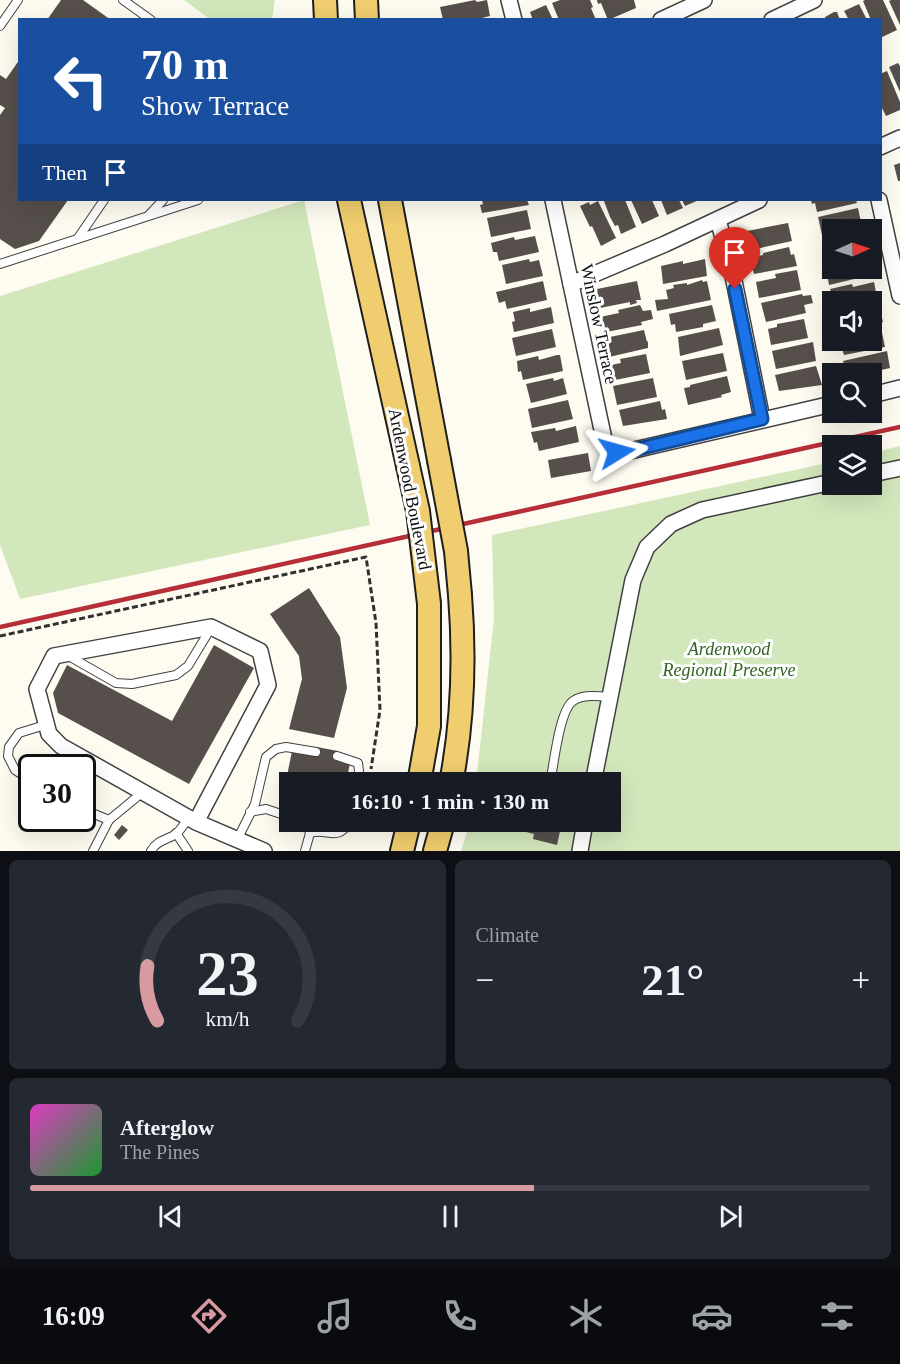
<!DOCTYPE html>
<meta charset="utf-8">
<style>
body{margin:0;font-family:"Times New Roman",serif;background:#242831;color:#f1f3f6;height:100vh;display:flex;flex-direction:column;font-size:22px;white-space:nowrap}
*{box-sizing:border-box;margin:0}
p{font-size:20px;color:#9ea1a6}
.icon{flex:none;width:33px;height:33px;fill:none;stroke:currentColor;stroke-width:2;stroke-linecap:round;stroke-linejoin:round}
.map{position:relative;height:851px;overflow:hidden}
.sheet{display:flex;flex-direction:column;gap:9px;padding:9px;background:#0d0f14;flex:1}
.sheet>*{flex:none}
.banner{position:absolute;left:18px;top:18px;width:864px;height:183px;border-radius:0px;box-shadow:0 6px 24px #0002;background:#1a4fa0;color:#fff;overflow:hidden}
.needle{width:39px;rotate:87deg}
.controls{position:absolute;left:822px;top:219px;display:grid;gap:12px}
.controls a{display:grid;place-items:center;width:60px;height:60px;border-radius:0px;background:#171b24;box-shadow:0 6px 24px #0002;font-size:30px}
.speed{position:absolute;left:18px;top:754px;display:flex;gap:12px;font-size:30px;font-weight:700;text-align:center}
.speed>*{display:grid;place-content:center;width:78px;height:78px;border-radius:50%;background:#171b24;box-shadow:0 6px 24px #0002;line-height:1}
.speed .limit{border:3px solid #111;border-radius:9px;background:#fff;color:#111}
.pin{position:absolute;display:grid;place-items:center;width:51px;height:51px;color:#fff;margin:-62px -26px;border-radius:50% 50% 50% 0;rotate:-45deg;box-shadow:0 0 6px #0007}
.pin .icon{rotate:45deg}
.me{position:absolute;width:66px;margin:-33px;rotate:82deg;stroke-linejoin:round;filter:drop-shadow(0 0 4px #0008)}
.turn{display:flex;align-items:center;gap:21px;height:126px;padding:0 24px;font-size:27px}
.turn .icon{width:78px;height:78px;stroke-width:2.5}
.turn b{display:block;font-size:42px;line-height:51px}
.then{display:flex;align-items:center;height:57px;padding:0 24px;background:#0003;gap:12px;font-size:22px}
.big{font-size:45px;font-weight:800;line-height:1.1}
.sheet .tile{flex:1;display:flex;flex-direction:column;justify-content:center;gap:9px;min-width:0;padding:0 21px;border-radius:9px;background:#242831}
.sheet .dial{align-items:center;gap:0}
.dial svg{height:156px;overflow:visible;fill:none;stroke:#363941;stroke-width:7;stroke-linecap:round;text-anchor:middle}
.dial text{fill:#f1f3f6;stroke:none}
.song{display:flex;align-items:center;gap:18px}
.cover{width:72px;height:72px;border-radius:9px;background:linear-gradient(135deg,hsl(310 70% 55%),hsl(130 70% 35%))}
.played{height:6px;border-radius:3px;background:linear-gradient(90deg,#d69aa0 60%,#363941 60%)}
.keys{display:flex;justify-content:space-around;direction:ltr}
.heat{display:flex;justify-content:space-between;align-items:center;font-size:33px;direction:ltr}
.sheet .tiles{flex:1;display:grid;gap:9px;grid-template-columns:1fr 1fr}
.tile:last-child{grid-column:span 2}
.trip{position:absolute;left:279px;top:772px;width:342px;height:60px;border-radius:0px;background:#171b24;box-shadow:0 6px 24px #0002;font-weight:800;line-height:60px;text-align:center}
.menu{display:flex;height:96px;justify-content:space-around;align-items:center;background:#090b0e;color:#9ea1a6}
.menu .icon{width:42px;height:42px}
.menu .selected{color:#d69aa0}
.menu b{font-size:27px;color:#f1f3f6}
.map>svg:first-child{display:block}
.green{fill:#d3e7bc}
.building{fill:#564f4b}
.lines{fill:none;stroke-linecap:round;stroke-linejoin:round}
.lane-casing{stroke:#414141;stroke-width:10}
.street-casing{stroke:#414141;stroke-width:18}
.primary-casing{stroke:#1f1f1f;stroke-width:26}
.path{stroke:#303030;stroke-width:3;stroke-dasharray:6 3;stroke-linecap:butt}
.lane{stroke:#fff;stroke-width:8}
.street{stroke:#fff;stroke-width:15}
.primary{stroke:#f0cd6e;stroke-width:22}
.rail{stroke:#b62e38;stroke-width:4.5}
.primary-bridge-casing{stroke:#1f1f1f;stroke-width:26;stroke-linecap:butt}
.primary-bridge{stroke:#f0cd6e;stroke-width:22}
.route-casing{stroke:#114b97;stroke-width:15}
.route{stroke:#1a73e8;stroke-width:10}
.labels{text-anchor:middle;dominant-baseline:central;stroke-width:6;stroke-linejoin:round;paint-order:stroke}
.street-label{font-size:18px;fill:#0e0e0e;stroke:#fff}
.park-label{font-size:18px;font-style:italic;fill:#316222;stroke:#fff}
</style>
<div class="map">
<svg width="900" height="851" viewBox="0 0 900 851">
<rect width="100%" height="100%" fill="#fefbf0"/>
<g class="green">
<polygon points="184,0 275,0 272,19 210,19"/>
<polygon points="304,200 370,525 20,599 0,545 0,296"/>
<polygon points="900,446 900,851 461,851 470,822 610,822 610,783 476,783 494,619 492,535 832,462 832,484 872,484 872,453"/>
</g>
<g class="building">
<polygon points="61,0 83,0 111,20 47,20"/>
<polygon points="475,0 477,2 487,0 490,16 474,20 443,20 440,7"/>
<polygon points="560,0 590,0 593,7 591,8 596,20 559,20 552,3"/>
<polygon points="597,0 634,0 636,8 608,20 601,3 598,4"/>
<polygon points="865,0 883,0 897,30 880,38 880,20 871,20 863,1"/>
<polygon points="891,0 900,0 900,25 889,1"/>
<polygon points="859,4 867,20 849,20 844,11"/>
<polygon points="546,5 553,20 533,20 530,12"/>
<polygon points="834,12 837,12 840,20 826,20 825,17"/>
<polygon points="20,59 20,200 68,200 39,241 15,249 0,239 0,115 5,108 0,105 0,75 6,79"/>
<polygon points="898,63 900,66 900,92 889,67"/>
<polygon points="887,71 900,102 900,110 886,116 880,104 880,74"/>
<polygon points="900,163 900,181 898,181 894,165"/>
<polygon points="482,200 527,200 529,205 482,213 480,205 483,204"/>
<polygon points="607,200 625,200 636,227 621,234 618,225 615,226 610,217 604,201"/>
<polygon points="631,200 652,200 659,216 642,224"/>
<polygon points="661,200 679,200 683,208 667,215"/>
<polygon points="682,200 699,200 685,206"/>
<polygon points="811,200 856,200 857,203 817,212 815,203 812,204"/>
<polygon points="598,201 616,238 601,246 592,226 590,227 580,206 589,202 590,205"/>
<polygon points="858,208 862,227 850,230 832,230 832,233 822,235 818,217"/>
<polygon points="527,210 531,229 491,237 487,218"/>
<polygon points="788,223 792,241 751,250 747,231"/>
<polygon points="535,236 539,252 499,261 497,252 493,252 491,243 514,237 515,240"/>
<polygon points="832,239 832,258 828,259 825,241"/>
<polygon points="789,247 791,255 794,254 797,266 754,274 750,258 763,255 763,253"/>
<polygon points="529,259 530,262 539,260 543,276 506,284 502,265"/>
<polygon points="705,259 707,276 663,284 661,266 683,261 683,264"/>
<polygon points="832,263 832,268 870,268 871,275 829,285 827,274 830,273 828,264"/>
<polygon points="797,270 801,290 759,298 756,282 776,278 775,274"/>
<polygon points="702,280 703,282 707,281 711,300 657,311 655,300 668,299 666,290 674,288 673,285 687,283 687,285"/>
<polygon points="543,281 547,300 507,309 505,301 499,303 496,292"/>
<polygon points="637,281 641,300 636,300 637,303 630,305 630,302 600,308 597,289"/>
<polygon points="874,282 877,298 864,302 836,302 836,298 833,299 830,289 852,284 853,287"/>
<polygon points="802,294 803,296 811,295 813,303 804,305 806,313 766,322 761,303"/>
<polygon points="640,305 643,311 651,310 653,319 641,322 642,325 601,333 600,317 619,313 618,310"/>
<polygon points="712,305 716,321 703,324 703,327 676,332 675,324 671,325 669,314"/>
<polygon points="879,306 883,322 872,325 872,307"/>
<polygon points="551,307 554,323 514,332 512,322 515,321 513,312 530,308 530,312"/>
<polygon points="804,319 808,338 771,345 768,329 777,327 777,324"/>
<polygon points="719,328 723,345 680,356 678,337"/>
<polygon points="881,328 885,347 844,355 842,348 835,349 833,340 872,340 872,330"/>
<polygon points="552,329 556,347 516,356 512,338"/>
<polygon points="644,330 647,342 648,341 648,348 609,357 605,338"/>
<polygon points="813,342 816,361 776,369 772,351"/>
<polygon points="887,351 890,368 877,371 878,373 872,375 845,372 843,361"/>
<polygon points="723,353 727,371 686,380 682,361"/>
<polygon points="646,354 650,373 615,380 611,365 621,363 620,359"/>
<polygon points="557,355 560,355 563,371 523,380 521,371 518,372 517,361 538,356 539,360"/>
<polygon points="816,366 822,385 779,391 775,375"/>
<polygon points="727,376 731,392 721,395 722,397 688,405 684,388 690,387 690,385"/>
<polygon points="553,378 554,381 563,378 567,394 531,403 526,384"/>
<polygon points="653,378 657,397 617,405 613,386"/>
<polygon points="568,400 573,419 532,428 528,409"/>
<polygon points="660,401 662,410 665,409 667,419 623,426 619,410"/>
<polygon points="576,426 579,442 539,451 537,442 534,443 531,432 555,428 556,431"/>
<polygon points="588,453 591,471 551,478 548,460"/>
<polygon points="309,588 340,637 347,688 334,738 289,729 302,679 299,656 270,614"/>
<polygon points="214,645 254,668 189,784 58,713 53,693 67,665 172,721"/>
<polygon points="317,747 338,751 336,760 350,763 348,773 354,774 352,783 295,783 286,781 292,751 315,756"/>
<polygon points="500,822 510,822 508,830 502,829 503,827 499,826"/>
<polygon points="515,822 562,822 557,845 533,839 534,834 514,829"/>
<polygon points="122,825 128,830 119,840 114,835"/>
</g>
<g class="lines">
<g class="lane-casing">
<g id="lane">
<polyline points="123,0 151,20"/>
<polyline points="0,26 18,0"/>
<polyline points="149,215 163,200"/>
<polyline points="78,238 104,200"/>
<polyline points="0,264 198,200"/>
<polyline points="67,655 116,683 132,684 176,675 188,666 211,628"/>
<polyline points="337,756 358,763 359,771 357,783"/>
<polyline points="32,781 15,770 8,756 9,747 19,733 45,725"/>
<path d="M550 783C554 765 559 711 573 701 583 694 599 696 610 697"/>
<polyline points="82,809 109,820"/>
<polyline points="250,812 266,809 290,817"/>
<polyline points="176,833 188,851"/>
<path d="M310 833C328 827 336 843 350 822"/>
<polyline points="237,840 255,804 266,757 276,749 286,747 316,752"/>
<polyline points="93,851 109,820 143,792"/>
<path d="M151 851C157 840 167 840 176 834 181 830 185 822 189 818"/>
<polyline points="305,851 310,833 306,822"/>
</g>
</g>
<g class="street-casing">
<g id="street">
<polyline points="509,0 514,20"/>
<polyline points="661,20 704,0"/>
<polyline points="772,20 814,0"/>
<polyline points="880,147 900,138"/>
<polyline points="553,200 605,444 617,451 630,451 832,404"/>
<polyline points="879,200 900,296"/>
<polyline points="718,220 731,266 762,419"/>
<polyline points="571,284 665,244 759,200"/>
<polyline points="872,395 900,388"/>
<polyline points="872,474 900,468"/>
<polyline points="593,783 633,580 647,547 671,524 702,510 832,482"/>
<polyline points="196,822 268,685 260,651 211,627 54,656 37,689 49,734 61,746 196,822 264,851"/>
<polyline points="580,851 585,822"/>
</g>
</g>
<g class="primary-casing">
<g id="primary">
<polyline points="325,0 326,20"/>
<polyline points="366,0 367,20"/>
<polyline points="349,200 408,466"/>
<polyline points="390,200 439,460"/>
<polyline points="419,783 429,726 429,604"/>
<path d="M451 783C463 721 465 658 460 595"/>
<polyline points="402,851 409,822"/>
<polyline points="435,851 443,822"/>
</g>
</g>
<polyline class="path" points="0,636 366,557 376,623 380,710 371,769"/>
<use href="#lane" class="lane"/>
<use href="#street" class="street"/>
<use href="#primary" class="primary"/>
<polyline class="rail" points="0,627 900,427"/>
<g class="primary-bridge-casing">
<g id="primary-bridge">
<polyline points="439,460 456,551 460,595"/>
<polyline points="408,466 418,511 429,604"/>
</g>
</g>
<use href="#primary-bridge" class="primary-bridge"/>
</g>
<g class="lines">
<g class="route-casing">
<polyline id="route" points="617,452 630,451 762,419 735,289"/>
</g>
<use href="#route" class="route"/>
</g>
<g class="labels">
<g class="street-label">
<text transform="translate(599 324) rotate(78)">Winslow Terrace</text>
<text transform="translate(410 489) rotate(79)">Ardenwood Boulevard</text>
</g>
<g class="park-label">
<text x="729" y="649">Ardenwood<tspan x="729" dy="21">Regional Preserve</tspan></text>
</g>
</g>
</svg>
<div class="controls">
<a><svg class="needle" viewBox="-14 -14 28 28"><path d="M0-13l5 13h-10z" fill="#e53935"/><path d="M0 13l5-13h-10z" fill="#9ea1a6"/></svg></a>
<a><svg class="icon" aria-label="sound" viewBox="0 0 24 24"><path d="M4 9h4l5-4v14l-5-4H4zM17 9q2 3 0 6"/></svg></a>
<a><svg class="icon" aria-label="search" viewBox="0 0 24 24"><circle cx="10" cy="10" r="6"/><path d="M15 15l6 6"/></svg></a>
<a><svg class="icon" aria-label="layers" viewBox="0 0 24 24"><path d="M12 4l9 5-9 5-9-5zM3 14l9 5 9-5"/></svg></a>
</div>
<div class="speed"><div class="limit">30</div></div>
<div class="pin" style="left:735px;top:289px;background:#d93025"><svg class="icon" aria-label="arrive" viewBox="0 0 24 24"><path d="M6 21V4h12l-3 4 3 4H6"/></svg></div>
<svg class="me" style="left:617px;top:452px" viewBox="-20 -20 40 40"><path d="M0-17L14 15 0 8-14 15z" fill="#1a73e8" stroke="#fff" stroke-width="4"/></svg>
<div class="trip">16:10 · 1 min · 130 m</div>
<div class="banner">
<div class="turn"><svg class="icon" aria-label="left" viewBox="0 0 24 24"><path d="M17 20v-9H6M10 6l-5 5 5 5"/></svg><div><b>70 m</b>Show Terrace</div></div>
<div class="then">Then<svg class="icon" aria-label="arrive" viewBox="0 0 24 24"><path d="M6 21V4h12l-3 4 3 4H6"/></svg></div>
</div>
</div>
<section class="sheet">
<div class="tiles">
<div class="tile dial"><svg viewBox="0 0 100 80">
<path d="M14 69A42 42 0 1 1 86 69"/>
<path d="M14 69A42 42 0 0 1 9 41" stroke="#d69aa0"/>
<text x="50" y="56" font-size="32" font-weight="700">23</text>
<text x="50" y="72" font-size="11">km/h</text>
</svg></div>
<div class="tile"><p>Climate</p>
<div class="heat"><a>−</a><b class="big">21°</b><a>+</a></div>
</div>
<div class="tile">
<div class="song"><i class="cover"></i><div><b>Afterglow</b><p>The Pines</p></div></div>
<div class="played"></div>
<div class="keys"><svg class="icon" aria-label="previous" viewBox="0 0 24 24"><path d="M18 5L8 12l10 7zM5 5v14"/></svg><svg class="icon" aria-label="pause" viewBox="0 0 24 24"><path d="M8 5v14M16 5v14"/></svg><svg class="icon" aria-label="next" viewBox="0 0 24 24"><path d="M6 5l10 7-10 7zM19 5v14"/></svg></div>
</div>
</div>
</section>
<nav class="menu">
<b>16:09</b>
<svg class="icon selected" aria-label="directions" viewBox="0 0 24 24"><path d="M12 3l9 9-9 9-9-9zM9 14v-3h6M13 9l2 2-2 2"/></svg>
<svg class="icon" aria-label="music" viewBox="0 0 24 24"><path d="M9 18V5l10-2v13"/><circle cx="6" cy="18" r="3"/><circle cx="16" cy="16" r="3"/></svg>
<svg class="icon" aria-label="phone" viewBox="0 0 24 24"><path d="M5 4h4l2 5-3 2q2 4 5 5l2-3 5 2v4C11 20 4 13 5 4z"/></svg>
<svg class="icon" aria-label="climate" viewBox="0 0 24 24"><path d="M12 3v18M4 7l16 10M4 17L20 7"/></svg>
<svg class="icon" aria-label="car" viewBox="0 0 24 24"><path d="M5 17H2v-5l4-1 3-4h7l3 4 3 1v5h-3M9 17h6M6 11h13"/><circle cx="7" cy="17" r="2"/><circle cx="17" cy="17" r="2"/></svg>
<svg class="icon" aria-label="filters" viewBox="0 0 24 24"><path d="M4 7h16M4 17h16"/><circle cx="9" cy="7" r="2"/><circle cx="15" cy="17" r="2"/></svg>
</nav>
